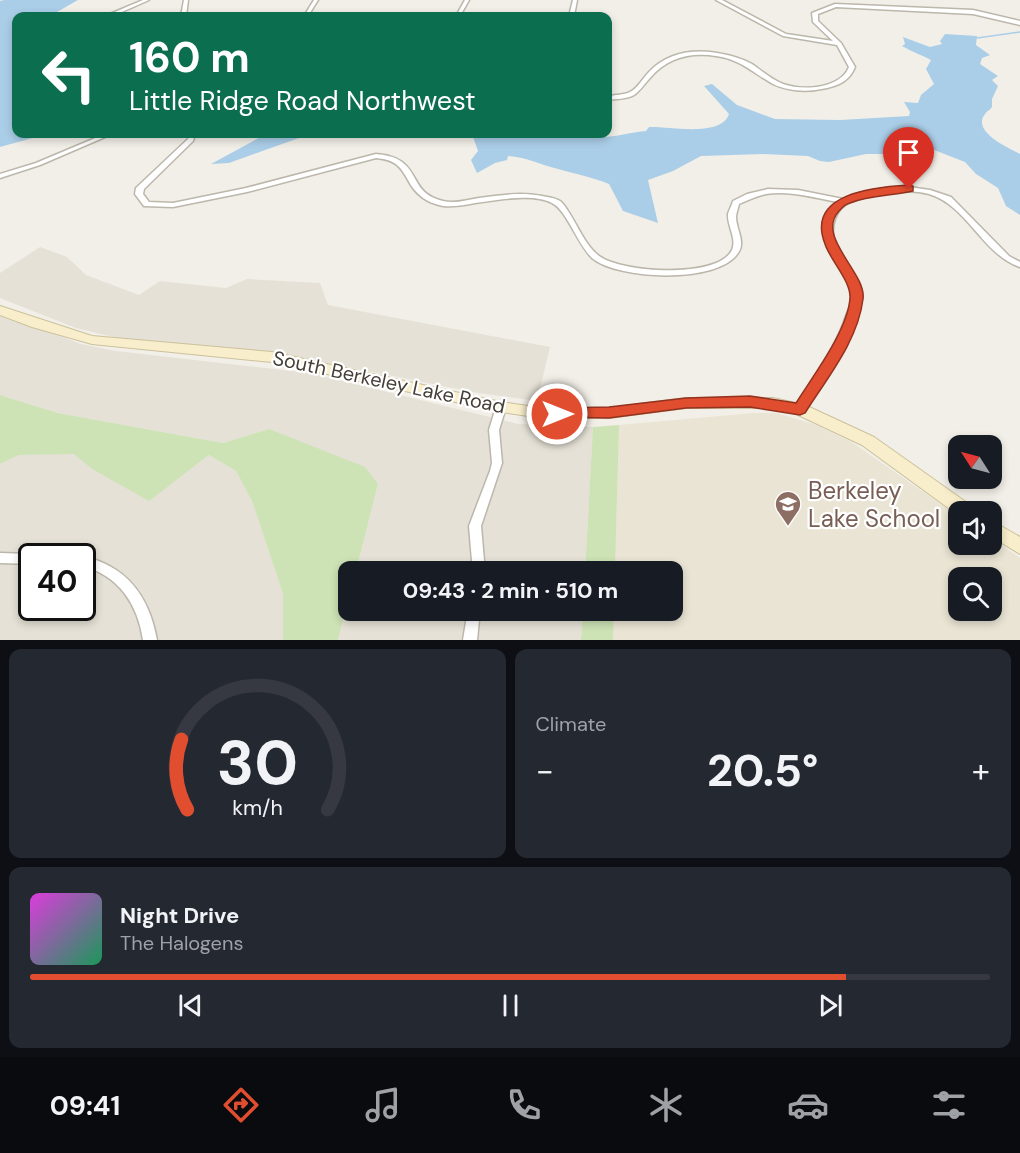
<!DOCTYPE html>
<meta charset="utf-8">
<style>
body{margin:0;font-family:"DM Sans",sans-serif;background:#242831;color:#f1f3f6;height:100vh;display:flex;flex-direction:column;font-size:22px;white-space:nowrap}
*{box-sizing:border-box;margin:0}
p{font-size:20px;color:#9ea1a6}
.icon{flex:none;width:33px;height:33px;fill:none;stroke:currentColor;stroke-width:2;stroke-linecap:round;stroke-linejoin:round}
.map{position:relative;height:640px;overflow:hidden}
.details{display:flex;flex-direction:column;gap:9px;padding:9px;background:#0d0f14;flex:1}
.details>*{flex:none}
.guide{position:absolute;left:12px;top:12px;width:600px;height:126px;border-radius:12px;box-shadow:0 3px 9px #0003;background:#0b6e4f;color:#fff;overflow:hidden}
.needle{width:39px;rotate:306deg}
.fabs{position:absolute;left:948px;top:435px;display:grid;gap:12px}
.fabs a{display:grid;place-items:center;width:54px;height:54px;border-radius:12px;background:#171b24;box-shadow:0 3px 9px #0003;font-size:30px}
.speed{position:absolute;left:18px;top:543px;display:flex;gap:12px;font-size:30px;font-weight:700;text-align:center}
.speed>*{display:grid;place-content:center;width:78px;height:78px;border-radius:50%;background:#171b24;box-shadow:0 3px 9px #0003;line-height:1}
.speed .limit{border:3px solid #111;border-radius:9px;background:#fff;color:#111}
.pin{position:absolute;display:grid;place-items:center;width:51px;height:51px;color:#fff;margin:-62px -26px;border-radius:50% 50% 50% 0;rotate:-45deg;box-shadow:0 0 6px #0007}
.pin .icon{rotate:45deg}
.me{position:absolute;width:66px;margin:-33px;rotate:90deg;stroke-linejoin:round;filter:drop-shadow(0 0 4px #0008)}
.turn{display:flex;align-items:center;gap:21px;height:126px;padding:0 18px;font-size:27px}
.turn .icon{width:78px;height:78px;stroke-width:2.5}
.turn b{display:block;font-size:42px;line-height:51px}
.big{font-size:45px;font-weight:700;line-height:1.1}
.details .widget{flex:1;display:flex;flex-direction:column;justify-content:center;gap:9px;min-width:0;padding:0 21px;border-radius:12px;background:#242831}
.details .dial{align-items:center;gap:0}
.dial svg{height:156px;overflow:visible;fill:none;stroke:#363941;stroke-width:7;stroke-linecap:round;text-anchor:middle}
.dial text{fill:#f1f3f6;stroke:none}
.song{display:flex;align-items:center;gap:18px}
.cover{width:72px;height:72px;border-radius:9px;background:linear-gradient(135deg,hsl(300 70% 55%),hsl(150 70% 35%))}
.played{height:6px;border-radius:3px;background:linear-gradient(90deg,#e14d2f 85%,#363941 85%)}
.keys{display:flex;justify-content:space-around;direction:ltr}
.heat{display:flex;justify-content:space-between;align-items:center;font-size:33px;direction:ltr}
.details .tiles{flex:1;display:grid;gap:9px;grid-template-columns:1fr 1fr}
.widget:last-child{grid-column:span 2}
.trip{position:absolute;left:338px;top:561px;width:345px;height:60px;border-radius:12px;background:#171b24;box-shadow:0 3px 9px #0003;font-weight:700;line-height:60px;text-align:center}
.dock{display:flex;height:96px;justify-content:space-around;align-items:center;background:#090b0e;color:#9ea1a6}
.dock .icon{width:42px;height:42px}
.dock .active{color:#e14d2f}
.dock b{font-size:27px;color:#f1f3f6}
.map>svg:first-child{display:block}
.residential{fill:#e5e1d6;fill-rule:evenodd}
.education{fill:#e9e4d3;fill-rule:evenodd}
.green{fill:#cde2b5}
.water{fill:#abcee8}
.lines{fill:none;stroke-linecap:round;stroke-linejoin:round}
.stream{stroke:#abcee8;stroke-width:1.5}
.street-casing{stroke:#bcb7ab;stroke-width:3}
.secondary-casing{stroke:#ccc19c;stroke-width:2}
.street{fill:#fff;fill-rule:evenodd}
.secondary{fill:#f8eecb;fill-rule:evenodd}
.route{fill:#e14d2f;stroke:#92321f;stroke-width:1.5}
.labels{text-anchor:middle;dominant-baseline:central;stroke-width:4.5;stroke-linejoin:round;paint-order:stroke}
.street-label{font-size:20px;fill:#443f37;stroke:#fff}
.near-education-label{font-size:24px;fill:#785e54;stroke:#fff;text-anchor:start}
</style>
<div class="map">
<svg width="1020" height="640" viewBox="0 0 1020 640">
<rect width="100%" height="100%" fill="#f2efe8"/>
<g class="residential">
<polygon points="40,247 67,257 86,275 139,295 160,281 226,288 247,279 320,283 328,305 550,347 537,401 478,393 277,353 126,340 76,328 0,298 0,273"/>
<polygon points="0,314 81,344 116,351 310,373 518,424 593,427 585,571 356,571 378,484 269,429 223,443 58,413 0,395"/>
<path d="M74 453 92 469 149 500 209 455 236 471 252 501 283 594V640H0V464L19 455ZM32 556H82V608H32Z"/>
<polygon points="348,602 348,610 583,611 581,640 338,640"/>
</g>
<path class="education" d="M754 413H777L816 425 853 443 958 516V544H992V538L1020 558V640H613L614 611 672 610V572L615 571 619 425ZM958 578H992V610H958Z"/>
<g class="green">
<polygon points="0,395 58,413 223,443 269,429 365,467 378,484 356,571 348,572 348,602 338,640 283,640 283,594 252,501 236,471 209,455 149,501 92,469 74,454 19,455 0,464"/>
<polygon points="619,425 615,571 585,571 593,427"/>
<polygon points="583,611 614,611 613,640 581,640"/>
</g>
<g class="water">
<polygon points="4,0 78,0 50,16 16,16 16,134 47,134 0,147 0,1"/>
<path d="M945 34 977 36 976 45 990 55 982 58 980 64 998 76 992 80 998 86 992 99V107C990 110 987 111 985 114 971 132 1009 148 1020 154V215L1006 206 998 188 976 174 965 162 924 146H909L901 151 884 154H866L829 162 820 161 808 156 763 154 701 156 673 171 648 180 658 223 623 211 609 184C592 177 575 174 558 169 541 165 527 157 508 156L507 160 495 163 477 173 471 160 478 151 473 137 467 134H583C594 143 630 132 646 131L649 127C668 126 721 138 729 114L704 86 712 84 737 105 775 119 840 120 909 116 910 112 904 102 918 103 921 95 934 84 926 69 931 60C922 55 912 52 902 46L905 44 903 37 930 47 942 44 940 41Z"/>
<polygon points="266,134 326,134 299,138 229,163 211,164"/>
</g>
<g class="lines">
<polyline class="stream" points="977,38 1020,32"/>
<g class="street-casing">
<g id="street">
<polygon points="143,0 149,0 115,15 110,14"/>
<polygon points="184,0 188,0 186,16 181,16"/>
<polygon points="314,0 318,0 308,16 304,16"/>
<polygon points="465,0 469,0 460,16 456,16"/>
<polygon points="573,0 577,0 574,16 569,16"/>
<path d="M716 0H722L786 34 833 41 813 22 812 13 835 4 973 10 1020 21V25L973 14 836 7 818 14V21L841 43 855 67C850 80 840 85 827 88 809 92 790 92 773 84 753 73 740 59 716 56 690 52 667 58 650 78 645 83 640 91 634 95 628 99 615 99 608 100V96C614 95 624 95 630 92 637 89 643 78 649 72 667 53 692 49 717 53 729 55 741 58 752 64 762 71 771 79 783 84 803 91 840 89 849 67L837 45 783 36Z"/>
<polygon points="105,134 112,134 40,165 0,178 0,174 36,163"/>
<path d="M189 134H195L193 141 144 189 143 194 149 202 173 203 246 188 376 154C385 155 394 156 402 162 419 175 414 194 443 201 455 204 467 200 479 198 500 195 521 192 542 196 547 197 555 198 560 201 563 203 566 208 568 211 578 226 585 245 599 256 622 273 718 279 732 250 737 238 727 226 728 214 729 210 732 205 733 201L747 194 768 189 798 190 843 199 886 188 909 187 930 190 951 197 1009 256 1020 262V267C983 255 967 205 929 194 907 188 884 193 862 198 849 202 840 205 835 219 823 251 863 271 861 298 861 304 857 310 855 315 844 350 823 380 804 412H796L795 409C813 378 835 350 846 316 848 310 852 304 853 298 853 291 849 282 846 276 829 245 812 236 838 202 816 198 788 190 766 194 757 196 748 200 739 204 738 209 736 213 736 217 736 229 746 242 738 253 718 284 618 280 592 258 578 245 566 209 552 203 532 193 497 200 475 203 465 205 454 207 443 206 427 203 415 194 408 180 405 175 402 169 397 165 391 160 384 159 376 158L247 192 173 207 144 206 135 194 136 188 188 139Z"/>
<polygon points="501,403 505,404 506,407 499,430 502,463 481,526 485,572 473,572 469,526 490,471 492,463 489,430 496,407 497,404"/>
<polygon points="0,553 32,554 37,556 32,556 32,564 0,563"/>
<path d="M80 556H82C127 566 149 596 157 640H143C138 605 119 575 82 566V556Z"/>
<polygon points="468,610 480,610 477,640 463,640"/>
</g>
</g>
<g class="secondary-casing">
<g id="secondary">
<polygon points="0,306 92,336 272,352 501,402 541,408 609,408 686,398 773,398 805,405 874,437 973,507 975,512 958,512 958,515 862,445 796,414 773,408 686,408 609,418 541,418 501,412 272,362 92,344 32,327 0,315"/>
<polygon points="992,521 1020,537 1020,554 992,537"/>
</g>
</g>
<use href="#street" class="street"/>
<use href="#secondary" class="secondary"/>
</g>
<path class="route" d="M909 185 913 186V191C892 196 870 195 850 203 845 204 843 207 839 211 815 237 867 273 863 299 858 341 827 378 805 413L800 415 750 407 686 408 609 418 551 417 549 414 551 410 557 408 609 407 686 398 750 396 796 403C813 376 848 330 850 298 851 281 830 260 825 244 805 193 875 187 909 185Z"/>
<defs>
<g id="school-pin" transform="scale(1.35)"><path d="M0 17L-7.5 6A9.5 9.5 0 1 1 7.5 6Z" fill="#8d6e63" stroke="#fff"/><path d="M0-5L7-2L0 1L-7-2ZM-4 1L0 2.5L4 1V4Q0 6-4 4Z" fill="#fff"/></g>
</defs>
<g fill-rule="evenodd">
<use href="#school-pin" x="788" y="504"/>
</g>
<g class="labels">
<g class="street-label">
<text transform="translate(389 382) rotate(12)">South Berkeley Lake Road</text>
</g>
<g class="near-education-label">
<text x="808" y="490">Berkeley<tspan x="808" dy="28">Lake School</tspan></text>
</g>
</g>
</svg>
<div class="fabs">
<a><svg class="needle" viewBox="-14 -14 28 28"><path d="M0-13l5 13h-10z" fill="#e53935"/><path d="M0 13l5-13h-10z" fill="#9ea1a6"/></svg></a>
<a><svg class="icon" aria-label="sound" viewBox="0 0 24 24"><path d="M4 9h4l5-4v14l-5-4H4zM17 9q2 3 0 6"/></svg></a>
<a><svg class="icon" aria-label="search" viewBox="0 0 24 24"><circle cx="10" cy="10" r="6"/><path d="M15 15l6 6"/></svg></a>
</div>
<div class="speed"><div class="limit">40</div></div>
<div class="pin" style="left:909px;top:189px;background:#d93025"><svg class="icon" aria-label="arrive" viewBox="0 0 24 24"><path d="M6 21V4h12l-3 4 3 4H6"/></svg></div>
<svg class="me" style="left:557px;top:414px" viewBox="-20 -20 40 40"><circle r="17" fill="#e14d2f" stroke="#fff" stroke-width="3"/><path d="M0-11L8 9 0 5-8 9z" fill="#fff"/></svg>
<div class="trip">09:43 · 2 min · 510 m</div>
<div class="guide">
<div class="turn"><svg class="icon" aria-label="left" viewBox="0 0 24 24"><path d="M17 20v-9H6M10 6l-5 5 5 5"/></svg><div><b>160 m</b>Little Ridge Road Northwest</div></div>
</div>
</div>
<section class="details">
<div class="tiles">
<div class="widget dial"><svg viewBox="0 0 100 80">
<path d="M14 69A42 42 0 1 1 86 69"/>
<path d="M14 69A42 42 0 0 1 11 33" stroke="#e14d2f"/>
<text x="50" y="56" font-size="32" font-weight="700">30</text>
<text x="50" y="72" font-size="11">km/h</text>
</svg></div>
<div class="widget"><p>Climate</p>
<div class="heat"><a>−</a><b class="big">20.5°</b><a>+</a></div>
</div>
<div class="widget">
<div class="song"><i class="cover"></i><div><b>Night Drive</b><p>The Halogens</p></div></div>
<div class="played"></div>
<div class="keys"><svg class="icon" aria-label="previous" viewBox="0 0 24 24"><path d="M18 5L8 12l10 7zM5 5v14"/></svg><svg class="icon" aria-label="pause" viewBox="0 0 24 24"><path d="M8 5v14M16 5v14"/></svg><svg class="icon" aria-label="next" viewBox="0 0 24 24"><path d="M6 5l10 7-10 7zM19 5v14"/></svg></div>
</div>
</div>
</section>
<nav class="dock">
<b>09:41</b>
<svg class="icon active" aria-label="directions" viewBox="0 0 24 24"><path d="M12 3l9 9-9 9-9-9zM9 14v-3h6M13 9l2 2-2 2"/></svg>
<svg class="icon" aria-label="music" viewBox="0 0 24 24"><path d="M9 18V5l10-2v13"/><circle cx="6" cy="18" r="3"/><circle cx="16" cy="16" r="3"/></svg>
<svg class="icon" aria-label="phone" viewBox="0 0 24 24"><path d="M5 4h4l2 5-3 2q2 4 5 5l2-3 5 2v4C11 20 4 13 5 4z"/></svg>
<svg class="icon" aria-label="climate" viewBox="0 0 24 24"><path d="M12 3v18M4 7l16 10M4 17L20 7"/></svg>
<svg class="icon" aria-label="car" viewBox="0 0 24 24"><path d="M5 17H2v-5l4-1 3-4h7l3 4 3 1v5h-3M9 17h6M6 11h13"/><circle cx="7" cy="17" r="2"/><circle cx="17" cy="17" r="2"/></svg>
<svg class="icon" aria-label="filters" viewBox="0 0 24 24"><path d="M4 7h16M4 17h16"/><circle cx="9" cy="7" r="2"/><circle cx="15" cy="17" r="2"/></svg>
</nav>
